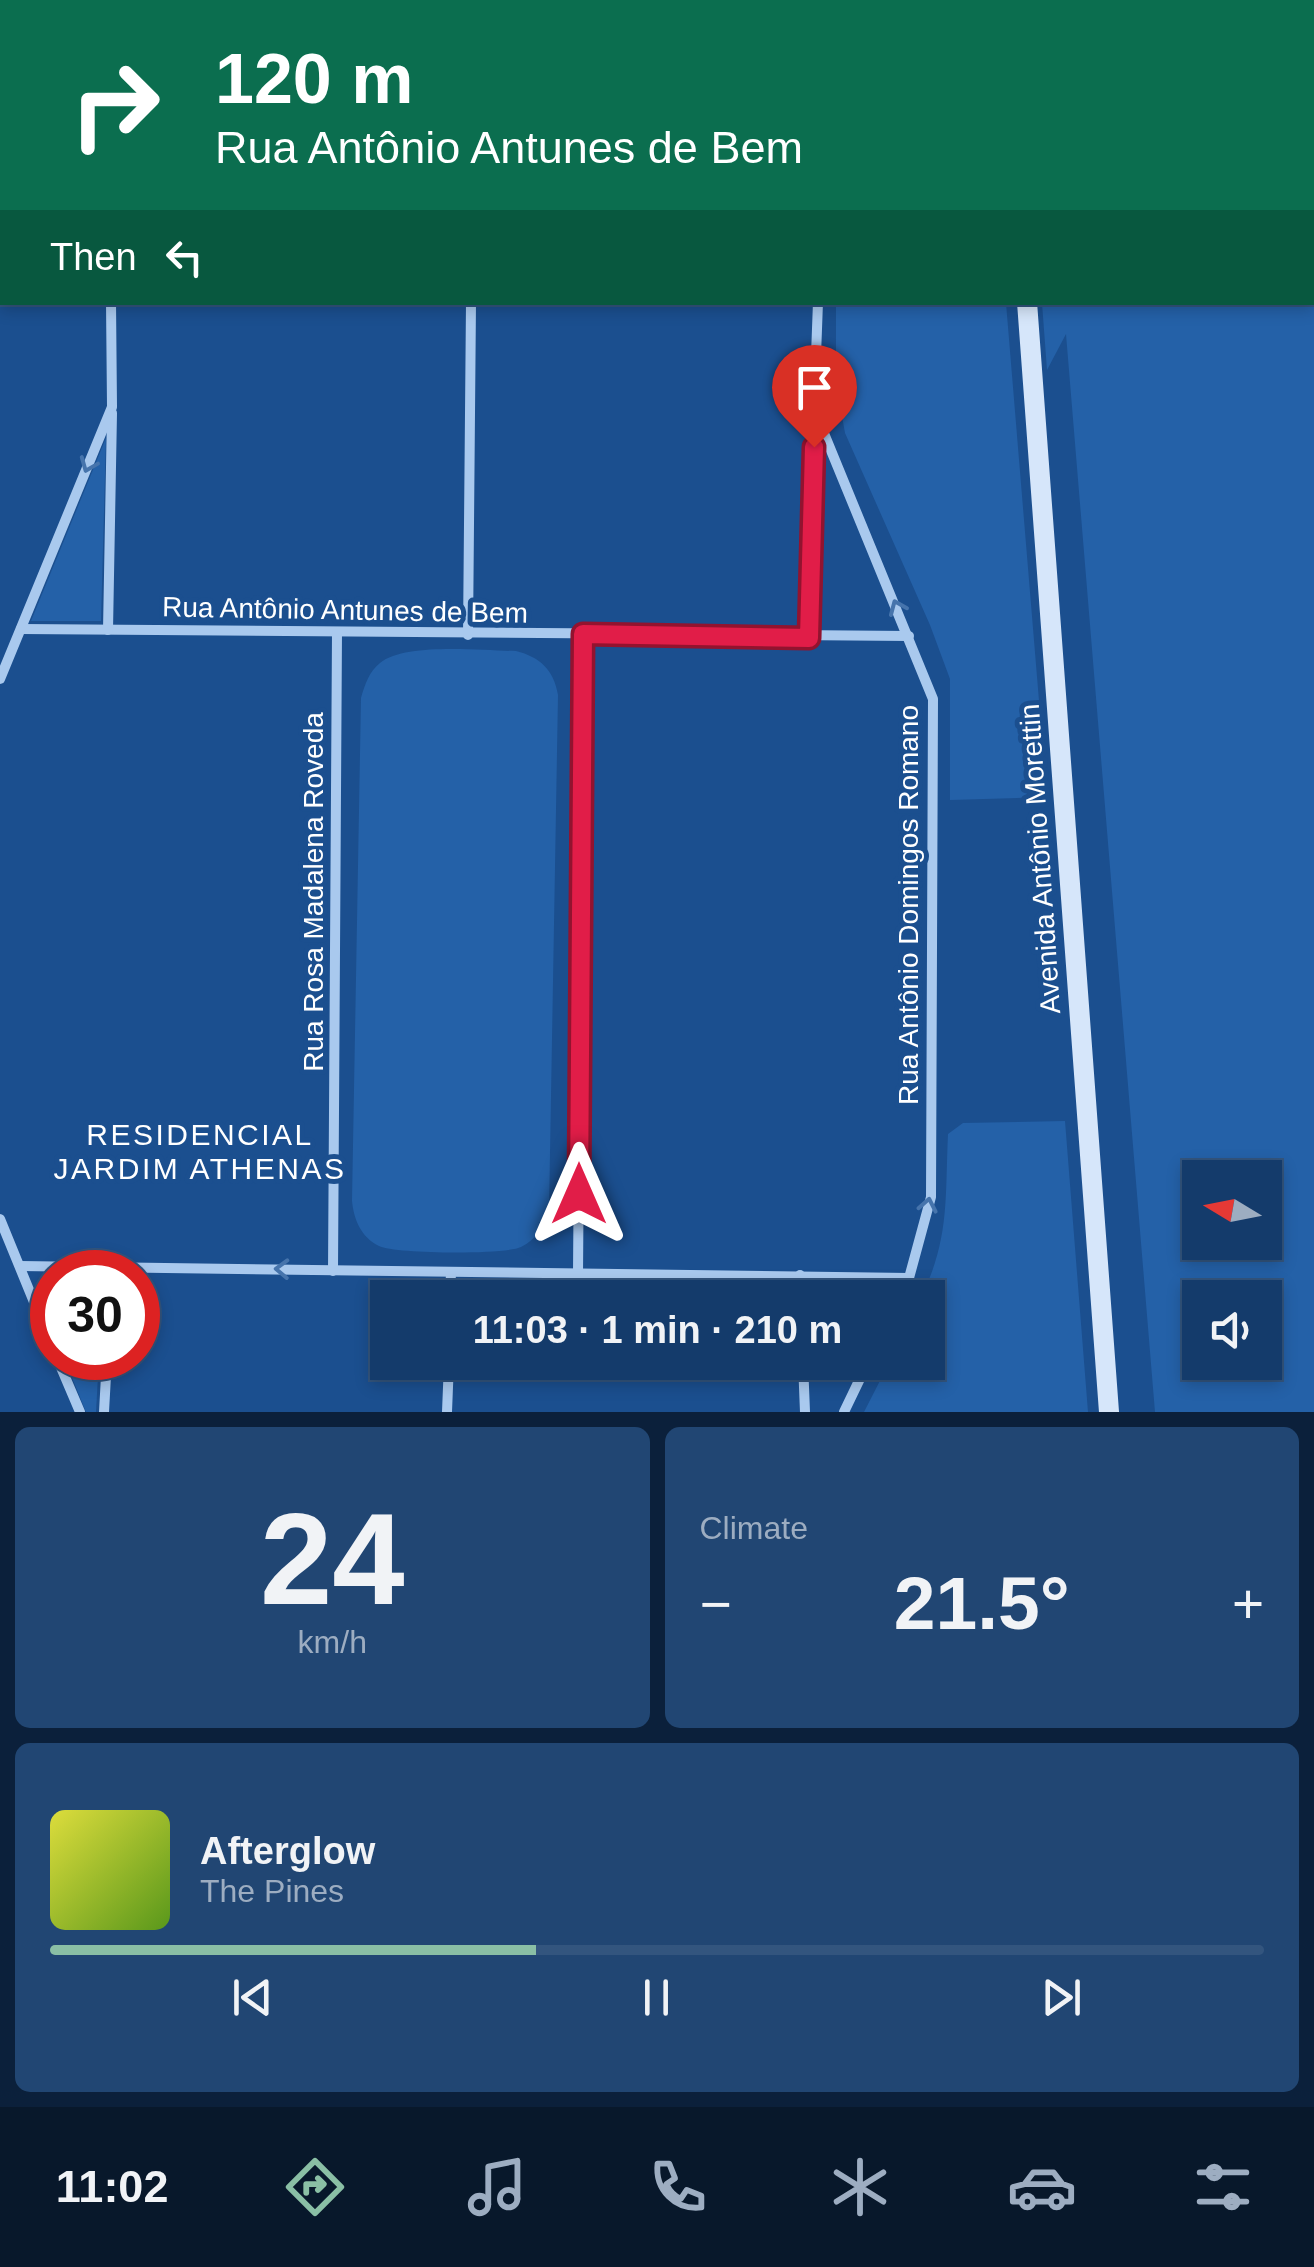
<!DOCTYPE html>
<meta charset="utf-8">
<style>
body{margin:0;font-family:Helvetica,sans-serif;background:#214673;color:#f1f3f6;height:100vh;display:flex;flex-direction:column;font-size:38px;white-space:nowrap}
*{box-sizing:border-box;margin:0}
p{font-size:32px;color:#9dadc1}
.icon{flex:none;width:55px;height:55px;fill:none;stroke:currentColor;stroke-width:2;stroke-linecap:round;stroke-linejoin:round}
.map{position:relative;height:1412px;overflow:hidden}
.side{display:flex;flex-direction:column;gap:15px;padding:15px;background:#0b203b;flex:1}
.side>*{flex:none}
.guide{position:absolute;left:0px;top:0px;width:1315px;height:305px;box-shadow:0 5px 15px #0003,0 0 0 2px #33557e;background:#0b6e4f;color:#fff;overflow:hidden}
.needle{width:65px;rotate:280deg}
.buttons{position:absolute;left:1182px;top:1160px;display:grid;gap:20px}
.buttons a{display:grid;place-items:center;width:100px;height:100px;border-radius:0px;background:#143b6b;box-shadow:0 5px 15px #0003,0 0 0 2px #33557e;font-size:50px}
.speed{position:absolute;left:30px;top:1250px;display:flex;gap:20px;font-size:50px;font-weight:700;text-align:center}
.speed>*{display:grid;place-content:center;width:130px;height:130px;border-radius:50%;background:#143b6b;box-shadow:0 5px 15px #0003,0 0 0 2px #33557e;line-height:1}
.speed .limit{border:15px solid #d22;background:#fff;color:#111}
.pin{position:absolute;display:grid;place-items:center;width:85px;height:85px;color:#fff;margin:-102px -42px;border-radius:50% 50% 50% 0;rotate:-45deg;box-shadow:0 0 10px #0007}
.pin .icon{rotate:45deg}
.me{position:absolute;width:110px;margin:-55px;rotate:0deg;stroke-linejoin:round;filter:drop-shadow(0 0 8px #0008)}
.turn{display:flex;align-items:center;gap:35px;height:210px;padding:0 50px;font-size:45px}
.turn .icon{width:130px;height:130px;stroke-width:2.5}
.turn b{display:block;font-size:70px;line-height:85px}
.then{display:flex;align-items:center;height:95px;padding:0 50px;background:#0003;gap:20px;font-size:38px}
.big{font-size:75px;font-weight:700;line-height:1.1}
.side .card{flex:1;display:flex;flex-direction:column;justify-content:center;gap:15px;min-width:0;padding:0 35px;border-radius:15px;background:#214673}
.side .dial{align-items:center;gap:0}
.dial b{font-size:130px;line-height:1}
.song{display:flex;align-items:center;gap:30px}
.cover{width:120px;height:120px;border-radius:15px;background:linear-gradient(135deg,hsl(60 70% 55%),hsl(90 70% 35%))}
.played{height:10px;border-radius:5px;background:linear-gradient(90deg,#8abfa5 40%,#33557e 40%)}
.keys{display:flex;justify-content:space-around;direction:ltr}
.heat{display:flex;justify-content:space-between;align-items:center;font-size:55px;direction:ltr}
.side .tiles{flex:1;display:grid;gap:15px;grid-template-columns:1fr 1fr}
.card:last-child{grid-column:span 2}
.trip{position:absolute;left:370px;top:1280px;width:575px;height:100px;border-radius:0px;background:#143b6b;box-shadow:0 5px 15px #0003,0 0 0 2px #33557e;font-weight:700;line-height:100px;text-align:center}
.tab-bar{display:flex;height:160px;justify-content:space-around;align-items:center;background:#08182b;color:#9dadc1}
.tab-bar .icon{width:70px;height:70px}
.tab-bar .current{color:#8abfa5}
.tab-bar b{font-size:45px;color:#f1f3f6}
.map>svg:first-child{display:block}
.green{fill:#2461a8;fill-rule:evenodd}
.lines{fill:none;stroke-linecap:round;stroke-linejoin:round}
.minor{stroke:#a9c9ee;stroke-width:10}
.secondary{stroke:#d6e6fa;stroke-width:20}
.oneway{stroke:#4674ac}
.route-casing{stroke:#92132f;stroke-width:25}
.route{stroke:#e11d48;stroke-width:18}
.labels{text-anchor:middle;dominant-baseline:central;stroke-width:10;stroke-linejoin:round;paint-order:stroke}
.street-label{font-size:28px;fill:#fff;stroke:#1b4f8f}
.neighbourhood-label{font-size:30px;letter-spacing:2.5px;fill:#fff;stroke:#1b4f8f}
</style>
<div class="map">
<svg width="1314" height="1412" viewBox="0 0 1314 1412">
<rect width="100%" height="100%" fill="#1b4f8f"/>
<g class="green">
<path d="M1020 0H1314V1412H1155L1066 334 1047 370 1042 303 1312 302V2ZM1200 1178H1265V1242H1200ZM1200 1298H1265V1362H1200Z"/>
<polygon points="836,303 1006,303 1047,797 950,800 950,679 930,625 845,433 836,383"/>
<polygon points="106,438 101,621 31,621"/>
<path d="M516 651C540 657 554 670 558 695L549 1211C544 1226 536 1240 521 1247 505 1255 395 1254 379 1246 361 1237 354 1220 352 1201L361 698C365 684 369 672 380 663 406 642 483 651 516 651Z"/>
<path d="M1065 1121 1088 1412H864L889 1363 928 1362V1298L921 1297C950 1239 945 1197 948 1134L963 1123Z"/>
<polygon points="64,1358 99,1358 96,1412 86,1412"/>
</g>
<g class="lines">
<g class="minor">
<polyline points="109,0 109,2"/>
<polyline points="825,0 825,2"/>
<polyline points="473,2 473,0"/>
<polyline points="818,302 814,409 933,699 931,1197 909,1278 900,1298"/>
<polyline points="21,629 909,636"/>
<polyline points="108,630 112,413"/>
<polyline points="468,635 471,302"/>
<polyline points="809,638 814,414"/>
<polyline points="0,679 112,407 111,302"/>
<polyline points="0,1219 52,1346"/>
<polyline points="20,1266 909,1278"/>
<polyline points="333,1271 337,632"/>
<polyline points="578,1274 583,635"/>
<polyline points="800,1275 800,1298"/>
<polyline points="450,1298 451,1272"/>
<polyline points="57,1358 80,1412"/>
<polyline points="803,1362 805,1412"/>
<polyline points="104,1412 107,1358"/>
<polyline points="447,1412 449,1362"/>
<polyline points="844,1412 868,1362"/>
</g>
<g class="secondary">
<polyline points="1004,0 1004,2"/>
<polyline points="1027,302 1109,1412"/>
</g>
</g>
<defs><path id="oneway-chevron" d="M-2-3.5L2.5 0L-2 3.5" fill="none" stroke-width="1.6" stroke-linecap="round" stroke-linejoin="round" transform="scale(2.5)"/></defs>
<g class="oneway">
<use href="#oneway-chevron" transform="translate(88 465) rotate(112)"/>
<use href="#oneway-chevron" transform="translate(897 607) rotate(-113)"/>
<use href="#oneway-chevron" transform="translate(928 1205) rotate(-79)"/>
<use href="#oneway-chevron" transform="translate(282 1269) rotate(-178)"/>
</g>
<g class="lines">
<g class="route-casing">
<polyline id="route" points="579,1194 583,634 809,638 814,447"/>
</g>
<use href="#route" class="route"/>
</g>
<g class="labels">
<g class="street-label">
<text transform="translate(345 610) rotate(1)">Rua Antônio Antunes de Bem</text>
<text transform="translate(1040 859) rotate(-94)">Avenida Antônio Morettin</text>
<text transform="translate(313 892) rotate(-90)">Rua Rosa Madalena Roveda</text>
<text transform="translate(908 905) rotate(-90)">Rua Antônio Domingos Romano</text>
</g>
<g class="neighbourhood-label">
<text x="200" y="1134">RESIDENCIAL<tspan x="200" dy="34">JARDIM ATHENAS</tspan></text>
</g>
</g>
</svg>
<div class="buttons">
<a><svg class="needle" viewBox="-14 -14 28 28"><path d="M0-13l5 13h-10z" fill="#e53935"/><path d="M0 13l5-13h-10z" fill="#9dadc1"/></svg></a>
<a><svg class="icon" aria-label="sound" viewBox="0 0 24 24"><path d="M4 9h4l5-4v14l-5-4H4zM17 9q2 3 0 6"/></svg></a>
</div>
<div class="speed"><div class="limit">30</div></div>
<div class="pin" style="left:814px;top:447px;background:#d93025"><svg class="icon" aria-label="arrive" viewBox="0 0 24 24"><path d="M6 21V4h12l-3 4 3 4H6"/></svg></div>
<svg class="me" style="left:579px;top:1194px" viewBox="-20 -20 40 40"><path d="M0-17L14 15 0 8-14 15z" fill="#e11d48" stroke="#fff" stroke-width="4"/></svg>
<div class="trip">11:03 · 1 min · 210 m</div>
<div class="guide">
<div class="turn"><svg class="icon" aria-label="right" viewBox="0 0 24 24"><path d="M7 20v-9h11M14 6l5 5-5 5"/></svg><div><b>120 m</b>Rua Antônio Antunes de Bem</div></div>
<div class="then">Then<svg class="icon" aria-label="left" viewBox="0 0 24 24"><path d="M17 20v-9H6M10 6l-5 5 5 5"/></svg></div>
</div>
</div>
<section class="side">
<div class="tiles">
<div class="card dial"><b>24</b><p>km/h</p></div>
<div class="card"><p>Climate</p>
<div class="heat"><a>−</a><b class="big">21.5°</b><a>+</a></div>
</div>
<div class="card">
<div class="song"><i class="cover"></i><div><b>Afterglow</b><p>The Pines</p></div></div>
<div class="played"></div>
<div class="keys"><svg class="icon" aria-label="previous" viewBox="0 0 24 24"><path d="M18 5L8 12l10 7zM5 5v14"/></svg><svg class="icon" aria-label="pause" viewBox="0 0 24 24"><path d="M8 5v14M16 5v14"/></svg><svg class="icon" aria-label="next" viewBox="0 0 24 24"><path d="M6 5l10 7-10 7zM19 5v14"/></svg></div>
</div>
</div>
</section>
<nav class="tab-bar">
<b>11:02</b>
<svg class="icon current" aria-label="directions" viewBox="0 0 24 24"><path d="M12 3l9 9-9 9-9-9zM9 14v-3h6M13 9l2 2-2 2"/></svg>
<svg class="icon" aria-label="music" viewBox="0 0 24 24"><path d="M9 18V5l10-2v13"/><circle cx="6" cy="18" r="3"/><circle cx="16" cy="16" r="3"/></svg>
<svg class="icon" aria-label="phone" viewBox="0 0 24 24"><path d="M5 4h4l2 5-3 2q2 4 5 5l2-3 5 2v4C11 20 4 13 5 4z"/></svg>
<svg class="icon" aria-label="climate" viewBox="0 0 24 24"><path d="M12 3v18M4 7l16 10M4 17L20 7"/></svg>
<svg class="icon" aria-label="car" viewBox="0 0 24 24"><path d="M5 17H2v-5l4-1 3-4h7l3 4 3 1v5h-3M9 17h6M6 11h13"/><circle cx="7" cy="17" r="2"/><circle cx="17" cy="17" r="2"/></svg>
<svg class="icon" aria-label="filters" viewBox="0 0 24 24"><path d="M4 7h16M4 17h16"/><circle cx="9" cy="7" r="2"/><circle cx="15" cy="17" r="2"/></svg>
</nav>
